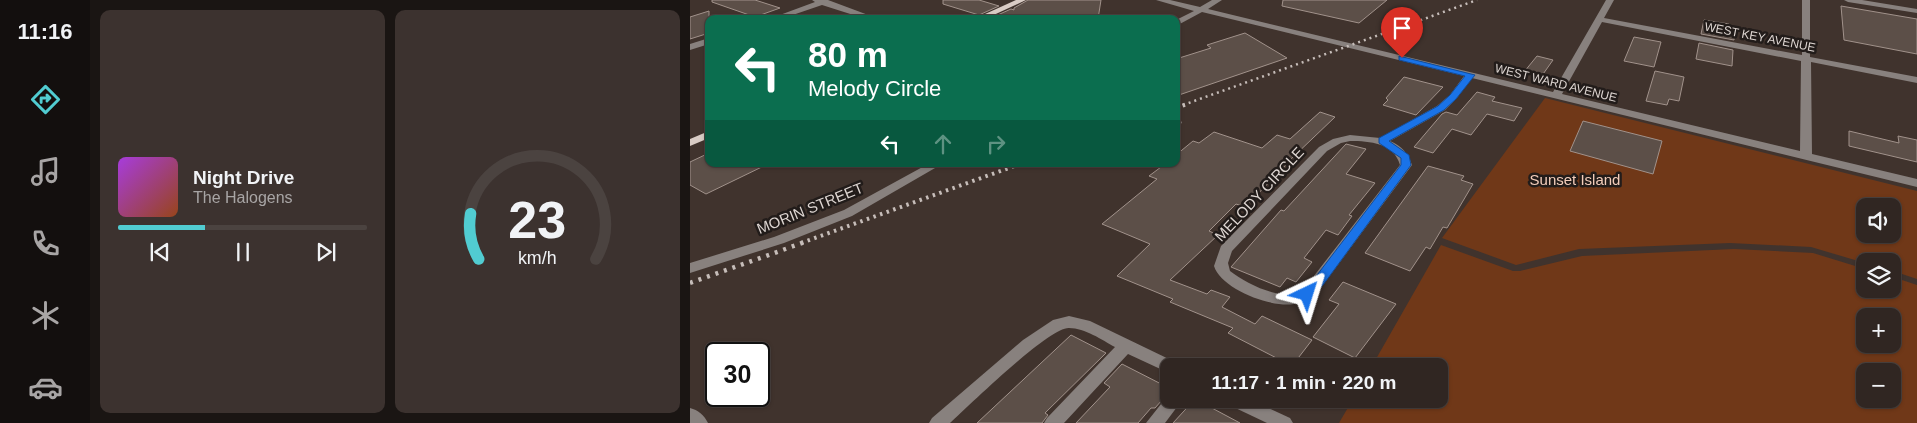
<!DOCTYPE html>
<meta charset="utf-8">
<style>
body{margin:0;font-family:Helvetica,sans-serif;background:#3c322f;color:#f1f3f6;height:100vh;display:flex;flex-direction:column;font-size:19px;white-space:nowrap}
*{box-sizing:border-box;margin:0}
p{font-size:16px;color:#a8a5a5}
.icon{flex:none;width:28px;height:28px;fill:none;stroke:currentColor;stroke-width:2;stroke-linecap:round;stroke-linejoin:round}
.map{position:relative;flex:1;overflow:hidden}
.sheet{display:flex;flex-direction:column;gap:10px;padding:10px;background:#1a1513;width:600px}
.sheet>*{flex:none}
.guide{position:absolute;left:15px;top:15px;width:475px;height:152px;border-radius:10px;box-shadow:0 1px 4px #0004,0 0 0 1px #4b4340;background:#0b6e4f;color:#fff;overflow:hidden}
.fabs{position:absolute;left:1166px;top:198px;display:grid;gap:10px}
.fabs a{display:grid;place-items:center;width:45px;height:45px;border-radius:10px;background:#302622;box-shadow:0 1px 4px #0004,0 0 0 1px #4b4340;font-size:25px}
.speed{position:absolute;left:15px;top:342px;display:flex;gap:10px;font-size:25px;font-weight:700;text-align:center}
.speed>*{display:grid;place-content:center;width:65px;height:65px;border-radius:50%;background:#302622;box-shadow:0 1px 4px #0004,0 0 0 1px #4b4340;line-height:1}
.speed .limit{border:2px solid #111;border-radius:8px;background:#fff;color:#111}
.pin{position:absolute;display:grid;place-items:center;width:42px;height:42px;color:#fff;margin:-51px -21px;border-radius:50% 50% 50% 0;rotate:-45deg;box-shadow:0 0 5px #0007}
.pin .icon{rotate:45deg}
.me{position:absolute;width:55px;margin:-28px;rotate:41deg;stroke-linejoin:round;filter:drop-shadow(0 0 4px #0008)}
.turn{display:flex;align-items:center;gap:18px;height:105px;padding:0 20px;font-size:22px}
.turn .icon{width:65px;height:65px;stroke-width:2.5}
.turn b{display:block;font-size:35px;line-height:42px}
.lanes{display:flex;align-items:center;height:48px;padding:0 20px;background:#0003;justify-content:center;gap:25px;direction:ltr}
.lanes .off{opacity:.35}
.sheet .tile{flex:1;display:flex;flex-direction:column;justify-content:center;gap:8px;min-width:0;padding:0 18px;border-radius:10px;background:#3c322f}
.sheet .dial{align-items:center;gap:0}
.dial svg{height:130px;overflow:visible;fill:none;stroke:#4b4340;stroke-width:7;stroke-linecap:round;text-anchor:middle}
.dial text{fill:#f1f3f6;stroke:none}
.song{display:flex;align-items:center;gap:15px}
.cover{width:60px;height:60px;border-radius:8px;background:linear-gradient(135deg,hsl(280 70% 55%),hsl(20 70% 35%))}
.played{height:5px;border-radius:2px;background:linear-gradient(90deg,#51ccd1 35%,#4b4340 35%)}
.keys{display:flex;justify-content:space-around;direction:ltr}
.sheet .tiles{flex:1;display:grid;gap:10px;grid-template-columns:repeat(2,1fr)}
.trip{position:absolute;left:470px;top:358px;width:288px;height:50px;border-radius:10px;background:#302622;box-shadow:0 1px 4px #0004,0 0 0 1px #4b4340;font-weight:800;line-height:50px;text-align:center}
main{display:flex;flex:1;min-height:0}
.tabs{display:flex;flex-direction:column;width:90px;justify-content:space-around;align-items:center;background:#130f0e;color:#a8a5a5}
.tabs .icon{width:35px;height:35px}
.tabs .on{color:#51ccd1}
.tabs b{font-size:22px;color:#f1f3f6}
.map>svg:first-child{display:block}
.green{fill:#703818;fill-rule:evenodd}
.building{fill:#5c4f48;stroke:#a1928b}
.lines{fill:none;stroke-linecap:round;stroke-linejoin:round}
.minor{fill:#88817e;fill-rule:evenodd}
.major{fill:#d9ccc5;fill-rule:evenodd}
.rail-far2{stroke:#c6bdb9;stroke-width:2.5;stroke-dasharray:2 4;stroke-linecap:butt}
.rail-far1{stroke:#c6bdb9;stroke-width:4;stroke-dasharray:2.5 4.5;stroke-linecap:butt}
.rail{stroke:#c6bdb9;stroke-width:4.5;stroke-dasharray:3 6;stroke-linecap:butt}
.route{fill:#1a73e8;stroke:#114b97}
.labels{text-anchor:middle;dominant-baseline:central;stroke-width:5;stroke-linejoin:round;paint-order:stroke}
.far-street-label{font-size:12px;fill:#ded6d2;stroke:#221c1a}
.park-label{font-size:15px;fill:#f3cdba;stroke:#221c1a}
.street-label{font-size:15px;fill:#ded6d2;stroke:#221c1a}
</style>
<main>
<nav class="tabs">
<b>11:16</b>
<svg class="icon on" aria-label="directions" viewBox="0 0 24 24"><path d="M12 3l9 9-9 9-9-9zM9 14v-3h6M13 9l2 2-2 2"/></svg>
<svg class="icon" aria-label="music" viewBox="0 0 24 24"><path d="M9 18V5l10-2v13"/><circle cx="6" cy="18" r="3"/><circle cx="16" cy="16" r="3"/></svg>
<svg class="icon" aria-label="phone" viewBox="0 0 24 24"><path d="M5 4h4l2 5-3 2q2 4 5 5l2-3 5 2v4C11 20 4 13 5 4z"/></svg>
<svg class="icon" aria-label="climate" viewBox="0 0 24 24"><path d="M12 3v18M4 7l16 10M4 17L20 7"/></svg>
<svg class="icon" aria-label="car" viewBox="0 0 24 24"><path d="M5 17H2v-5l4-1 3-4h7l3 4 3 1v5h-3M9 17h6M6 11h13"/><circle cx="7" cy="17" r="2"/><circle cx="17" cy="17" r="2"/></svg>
</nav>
<section class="sheet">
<div class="tiles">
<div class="tile">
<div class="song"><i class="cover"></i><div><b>Night Drive</b><p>The Halogens</p></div></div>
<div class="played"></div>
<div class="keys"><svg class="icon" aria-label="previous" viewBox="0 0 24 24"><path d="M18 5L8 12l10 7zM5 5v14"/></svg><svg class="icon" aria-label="pause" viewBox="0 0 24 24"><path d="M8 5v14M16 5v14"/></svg><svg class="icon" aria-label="next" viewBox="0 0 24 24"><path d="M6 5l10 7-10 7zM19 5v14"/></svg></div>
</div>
<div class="tile dial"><svg viewBox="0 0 100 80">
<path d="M14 69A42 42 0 1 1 86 69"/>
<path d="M14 69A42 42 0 0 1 9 41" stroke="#51ccd1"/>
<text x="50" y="56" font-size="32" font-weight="700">23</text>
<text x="50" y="72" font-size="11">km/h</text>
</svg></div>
</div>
</section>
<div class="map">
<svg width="1227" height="423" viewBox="0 0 1227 423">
<rect width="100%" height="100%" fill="#40332d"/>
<g class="green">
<path d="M855 98 1227 191V279L1203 271 1202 261H1175V263L1121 247 1040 243 889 249 826 265 752 238ZM1175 206H1202V234H1175Z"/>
<path d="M751 245 823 271H830L892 256 1044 249 1123 253 1175 269V289H1202L1203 277 1227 285V423H649L663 399H749V366H682ZM1175 316H1202V344H1175ZM1175 371H1202V399H1175Z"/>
</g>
<g class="building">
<polygon points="22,0 65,0 90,8 65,17 22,2"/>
<polygon points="253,0 289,0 309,6 289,15 253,4"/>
<polygon points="338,0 411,0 408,19 301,18 321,9 324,10 324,8"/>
<polygon points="593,0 697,0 669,23 592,6"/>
<polygon points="1151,6 1227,19 1227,54 1154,40"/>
<polygon points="19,11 19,33 0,39 0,17"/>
<polygon points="1014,20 1039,24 1039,26 1045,27 1044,40 1011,34"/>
<polygon points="555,33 597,58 486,96 486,59 521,48 517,45"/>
<polygon points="944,37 971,42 964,67 934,61"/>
<polygon points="1009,43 1043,50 1042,66 1006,59"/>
<polygon points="847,56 863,60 851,77 834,72"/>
<polygon points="965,71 994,77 989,101 979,99 977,105 956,101"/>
<polygon points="714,77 753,87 726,115 693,105 698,100 696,98"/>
<polygon points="787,92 805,97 802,101 832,108 824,121 797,114 781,135 762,129 743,153 724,147 752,114 756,112 767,115"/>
<polygon points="630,112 645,117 601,159 602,159 555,207 546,204 519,231 528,235 480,280 517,294 521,290 540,297 532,307 565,324 572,316 622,340 602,366 538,333 543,328 480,302 483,299 427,276 460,244 412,224 467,179 459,176 475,164 486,164 486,155 503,141 509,143 524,132 572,148 587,135 600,139"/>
<polygon points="893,121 972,141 963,174 880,151"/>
<polygon points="1159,131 1209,143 1208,136 1227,140 1227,162 1159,146"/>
<polygon points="656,144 676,149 656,174 685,183 659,215 662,216 648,235 636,230 614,258 622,262 606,282 597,278 590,287 541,267 591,210 594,211"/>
<polygon points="19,153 19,164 78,164 16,194 0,185 0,162"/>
<polygon points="738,166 774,176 771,180 783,184 757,228 753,227 740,249 736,247 720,271 675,253"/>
<polygon points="653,282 706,304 665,358 623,337 649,304 639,300"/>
<polygon points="381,335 416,353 355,413 358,415 352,423 287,423"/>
<polygon points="432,364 479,388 479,392 465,408 461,408 448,423 386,423 420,387 414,383"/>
<polygon points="505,399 550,423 483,423"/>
</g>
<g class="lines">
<g class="minor">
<polygon points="122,0 138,0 189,19 176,19 132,5 91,19 79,19 125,2"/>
<path d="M466 0H480L510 7 522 0H532L518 9 863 92 916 0H924L914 18 1112 55V0H1120V57L1227 77V83L1121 62 1122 154 1227 179V187L782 78 766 99 755 110 700 141C712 146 718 153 722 165L630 289C623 297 615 302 604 304 581 308 531 289 524 266L531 246 629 147 643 139 660 135 690 138 747 106 760 95 774 76 512 12 486 26V20L504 11ZM912 22 1111 61 1110 151 872 94ZM660 141C680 141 704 143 710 165L620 281C616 286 611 291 605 293 586 299 554 282 540 271L538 263 542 251 637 151 651 143Z"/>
<polygon points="1154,0 1172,0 1227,9 1227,13 1158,2"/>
<polygon points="19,38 19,44 0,50 0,44"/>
<polygon points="486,118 492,122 491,124 486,125"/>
<polygon points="238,164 252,164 162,216 94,243 0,273 0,263 84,237 154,210"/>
<path d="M379 316 400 321 485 362 487 366H479V373L438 354 374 423H354L357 418 425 347C412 340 395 328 379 328 359 327 279 406 260 423H239L242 418 333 340 363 320Z"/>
<polygon points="479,394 479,399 493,399 475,423 456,423"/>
<polygon points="535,399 559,399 600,418 603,423 577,423 537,404"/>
<path d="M0 408C8 410 14 415 18 423H0Z"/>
</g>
<g class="major">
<polygon points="326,0 336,0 295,19 284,19"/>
<polygon points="19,131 19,138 0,146 0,139"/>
</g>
<polyline class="rail-far2" points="493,105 787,0"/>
<g class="rail-far1">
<polyline points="486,108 497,104"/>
<polyline points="111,243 330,164"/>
</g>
<polyline class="rail" points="0,283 115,242"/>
</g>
<polygon class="route" points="709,56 785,75 766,99 754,110 699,141 719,155 721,165 633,285 622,297 613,297 611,294 624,279 711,165 711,158 689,143 689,138 748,106 760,95 775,76 709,60"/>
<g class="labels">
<g class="far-street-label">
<text transform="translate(1070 37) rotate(11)">WEST KEY AVENUE</text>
<text transform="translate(866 83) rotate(14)">WEST WARD AVENUE</text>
</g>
<g class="park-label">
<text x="885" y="179">Sunset Island</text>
</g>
<g class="street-label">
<text transform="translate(569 194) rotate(-47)">MELODY CIRCLE</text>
<text transform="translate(120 208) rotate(-22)">MORIN STREET</text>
</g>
</g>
</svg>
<div class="fabs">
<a><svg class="icon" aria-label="sound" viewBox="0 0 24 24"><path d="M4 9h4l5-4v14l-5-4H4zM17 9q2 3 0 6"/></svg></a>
<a><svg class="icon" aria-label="layers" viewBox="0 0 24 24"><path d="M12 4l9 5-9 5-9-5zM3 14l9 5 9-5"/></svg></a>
<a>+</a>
<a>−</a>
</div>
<div class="speed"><div class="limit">30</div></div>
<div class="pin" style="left:712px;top:58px;background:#d93025"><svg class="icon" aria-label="arrive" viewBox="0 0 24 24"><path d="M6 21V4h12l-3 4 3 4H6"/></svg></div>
<svg class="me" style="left:617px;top:294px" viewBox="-20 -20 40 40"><path d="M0-17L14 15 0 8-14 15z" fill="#1a73e8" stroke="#fff" stroke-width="4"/></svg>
<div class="trip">11:17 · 1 min · 220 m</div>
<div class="guide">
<div class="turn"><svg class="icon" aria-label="left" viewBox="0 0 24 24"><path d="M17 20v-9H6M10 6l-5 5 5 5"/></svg><div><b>80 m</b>Melody Circle</div></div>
<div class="lanes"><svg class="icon" aria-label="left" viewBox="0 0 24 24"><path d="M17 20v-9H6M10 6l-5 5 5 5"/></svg><svg class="icon off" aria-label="ahead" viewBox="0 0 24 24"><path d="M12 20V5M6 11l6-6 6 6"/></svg><svg class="icon off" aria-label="right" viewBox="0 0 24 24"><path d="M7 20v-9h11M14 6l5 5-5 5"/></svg></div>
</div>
</div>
</main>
